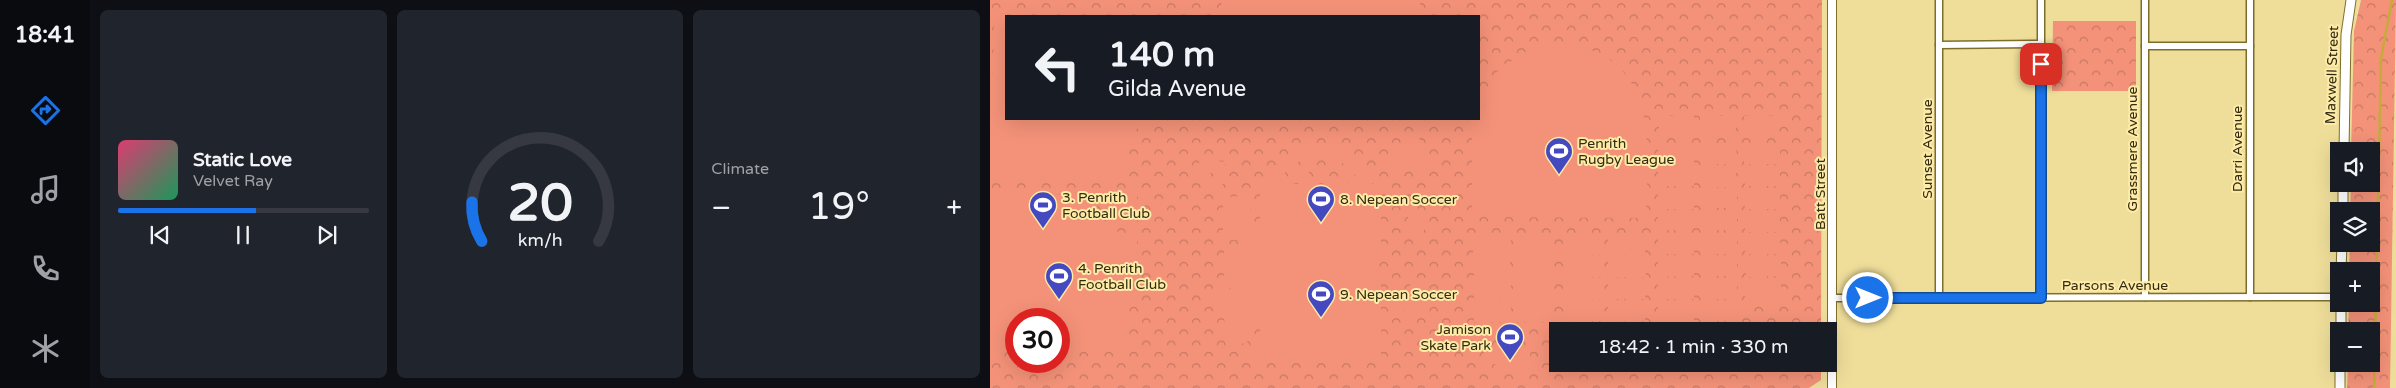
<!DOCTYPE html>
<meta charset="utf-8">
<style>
body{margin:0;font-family:"Varela Round",sans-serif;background:#20242c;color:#f1f3f6;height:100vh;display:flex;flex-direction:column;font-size:19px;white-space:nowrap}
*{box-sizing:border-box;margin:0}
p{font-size:16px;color:#9ea1a6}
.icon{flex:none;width:28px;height:28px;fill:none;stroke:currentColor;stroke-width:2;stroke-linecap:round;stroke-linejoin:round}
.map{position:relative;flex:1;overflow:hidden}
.panel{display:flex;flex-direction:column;gap:10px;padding:10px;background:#0d0f14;width:900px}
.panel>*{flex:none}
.hud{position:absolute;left:15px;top:15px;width:475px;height:105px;border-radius:0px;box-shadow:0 5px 20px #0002;background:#171b24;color:#f1f3f6;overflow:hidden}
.fabs{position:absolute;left:1340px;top:142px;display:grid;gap:10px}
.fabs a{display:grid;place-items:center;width:50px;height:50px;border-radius:0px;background:#171b24;box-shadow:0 5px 20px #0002;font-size:25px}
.speed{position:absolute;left:15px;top:308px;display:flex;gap:10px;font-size:25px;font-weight:700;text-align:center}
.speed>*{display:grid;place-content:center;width:65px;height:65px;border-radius:50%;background:#171b24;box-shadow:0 5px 20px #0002;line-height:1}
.speed .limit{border:8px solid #d22;background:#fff;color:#111}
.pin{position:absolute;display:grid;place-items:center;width:42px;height:42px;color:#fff;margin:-21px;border-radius:10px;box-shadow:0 2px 8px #0006}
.me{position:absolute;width:55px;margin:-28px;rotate:90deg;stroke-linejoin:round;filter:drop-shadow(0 0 4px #0008)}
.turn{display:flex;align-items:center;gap:18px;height:105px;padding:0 20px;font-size:22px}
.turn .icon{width:65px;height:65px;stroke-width:2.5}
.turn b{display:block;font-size:35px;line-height:42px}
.big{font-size:38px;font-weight:600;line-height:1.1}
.panel .widget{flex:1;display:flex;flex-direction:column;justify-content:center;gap:8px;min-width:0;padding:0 18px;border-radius:8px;background:#20242c}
.panel .dial{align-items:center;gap:0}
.dial svg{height:130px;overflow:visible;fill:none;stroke:#363941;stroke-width:7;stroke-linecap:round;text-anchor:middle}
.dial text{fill:#f1f3f6;stroke:none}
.song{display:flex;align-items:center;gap:15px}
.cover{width:60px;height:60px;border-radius:8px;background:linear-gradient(135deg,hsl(340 70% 55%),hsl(150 70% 35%))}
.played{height:5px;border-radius:2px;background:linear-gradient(90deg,#1a73e8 55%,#363941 55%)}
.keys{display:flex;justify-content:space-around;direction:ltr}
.heat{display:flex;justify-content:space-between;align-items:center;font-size:28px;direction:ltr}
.panel .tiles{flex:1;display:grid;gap:10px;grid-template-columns:repeat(3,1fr)}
.trip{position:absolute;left:559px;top:322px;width:288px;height:50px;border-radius:0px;background:#171b24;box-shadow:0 5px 20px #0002;font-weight:600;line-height:50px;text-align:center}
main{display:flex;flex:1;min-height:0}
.dock{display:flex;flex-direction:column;width:90px;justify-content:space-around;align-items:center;background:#090b0e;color:#9ea1a6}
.dock .icon{width:35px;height:35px}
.dock .selected{color:#1a73e8}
.dock b{font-size:22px;color:#f1f3f6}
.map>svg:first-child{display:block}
.park{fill:url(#park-crowns);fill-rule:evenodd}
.pitch{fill:#f49279;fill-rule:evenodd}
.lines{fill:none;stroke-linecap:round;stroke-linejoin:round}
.stream{stroke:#c6ab3c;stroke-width:2.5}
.minor-casing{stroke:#7e6e2b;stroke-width:9}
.tertiary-casing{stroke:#7e6e2b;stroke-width:10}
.secondary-casing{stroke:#7e6e2b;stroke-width:11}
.minor{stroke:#fff;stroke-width:6}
.tertiary{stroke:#fff;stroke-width:8}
.secondary{stroke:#fff;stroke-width:9}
.route-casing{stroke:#114b97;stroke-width:12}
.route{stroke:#1a73e8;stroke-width:9}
.labels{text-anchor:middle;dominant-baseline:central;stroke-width:4;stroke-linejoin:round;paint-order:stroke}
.street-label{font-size:14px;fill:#322b10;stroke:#fdeba7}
.poi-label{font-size:14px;fill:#322b10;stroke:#fdeba7;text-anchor:start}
</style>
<main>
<nav class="dock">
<b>18:41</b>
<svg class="icon selected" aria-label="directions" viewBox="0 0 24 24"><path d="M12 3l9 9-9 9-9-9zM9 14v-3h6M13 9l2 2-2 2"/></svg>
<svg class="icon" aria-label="music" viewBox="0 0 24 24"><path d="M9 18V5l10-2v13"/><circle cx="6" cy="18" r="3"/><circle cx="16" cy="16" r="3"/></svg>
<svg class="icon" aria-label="phone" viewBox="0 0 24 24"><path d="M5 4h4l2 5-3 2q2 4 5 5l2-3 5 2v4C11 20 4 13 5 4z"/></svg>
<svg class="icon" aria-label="climate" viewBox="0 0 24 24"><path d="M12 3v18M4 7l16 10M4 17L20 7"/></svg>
</nav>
<section class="panel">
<div class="tiles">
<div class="widget">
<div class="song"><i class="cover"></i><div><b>Static Love</b><p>Velvet Ray</p></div></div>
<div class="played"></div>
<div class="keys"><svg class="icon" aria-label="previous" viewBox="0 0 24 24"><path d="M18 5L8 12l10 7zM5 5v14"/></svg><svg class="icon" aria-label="pause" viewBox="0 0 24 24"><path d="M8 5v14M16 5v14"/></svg><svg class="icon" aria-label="next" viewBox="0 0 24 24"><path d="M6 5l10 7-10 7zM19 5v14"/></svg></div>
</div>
<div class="widget dial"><svg viewBox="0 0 100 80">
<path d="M14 69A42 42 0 1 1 86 69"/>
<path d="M14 69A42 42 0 0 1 8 45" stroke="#1a73e8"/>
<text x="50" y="56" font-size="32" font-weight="700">20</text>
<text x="50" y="72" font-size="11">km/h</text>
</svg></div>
<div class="widget"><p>Climate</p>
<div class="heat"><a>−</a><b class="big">19°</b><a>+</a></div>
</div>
</div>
</section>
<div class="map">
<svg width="1406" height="388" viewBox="0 0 1406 388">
<defs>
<pattern id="park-crowns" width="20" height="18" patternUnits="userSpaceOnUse" patternTransform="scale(1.25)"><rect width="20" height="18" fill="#f49279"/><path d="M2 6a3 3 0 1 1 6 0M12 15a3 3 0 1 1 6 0" fill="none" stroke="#c67762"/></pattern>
</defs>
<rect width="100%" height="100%" fill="#efde9a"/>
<g class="park">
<path d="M0 0H832L831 331H568V364H831V380L819 388H0ZM16 16H489V119H16ZM26 319H69V361H26Z"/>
<polygon points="1371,0 1406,0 1400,388 1357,388 1358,364 1381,364 1381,331 1358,331 1359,304 1381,304 1381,271 1359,271 1360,244 1381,244 1381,211 1360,211 1361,184 1381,184 1381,151 1361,151 1364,31"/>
<polygon points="1063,21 1146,21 1146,91 1062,91"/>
</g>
<g class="pitch">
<polygon points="231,0 430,0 431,16 232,16"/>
<polygon points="4,16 16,16 16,119 150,119 140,149 137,150 137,183 2,182 0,80 3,71"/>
<path d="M561 45C570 45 582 44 591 47 671 68 657 155 656 218L482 217V129H486L491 97 508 71 532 53Z"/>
<rect x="669" y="116" width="35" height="18"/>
<rect x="710" y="116" width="36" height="18"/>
<rect x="754" y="116" width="35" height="18"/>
<polygon points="426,134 435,147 438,165 387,167 387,164 390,164"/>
<path d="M330 144C355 148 375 158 382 184H391V262H387L388 279H391V357H293L292 361H261V349H270V326L262 319 263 338 253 344 248 335H235L234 314 221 293 231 286 235 293H246L245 288H234V245H250L254 240H233V197L260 196 261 229 270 221V185L275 184C286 159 302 147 330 144ZM332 156C350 159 363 167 370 184H358L357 179 345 180V184H318L320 157ZM315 159 313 184H288C294 172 302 163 315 159Z"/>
<polygon points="746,146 747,164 711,164 711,147"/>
<rect x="754" y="146" width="36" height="18"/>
<rect x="668" y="147" width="36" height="18"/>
<polygon points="210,159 235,162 236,164 213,178 208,169"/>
<polygon points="704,168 704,186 668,186 668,169"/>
<polygon points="754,168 790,168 790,186 755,186"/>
<rect x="711" y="169" width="35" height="18"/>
<polygon points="237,173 239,175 224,197 216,190 213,181"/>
<polygon points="747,190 747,208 712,208 711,191"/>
<polygon points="123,191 147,191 147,228 125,228 129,234 147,234 147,271 139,272 136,352 69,352 69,319 26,319 26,351 1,351 0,194 107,195 107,217 122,225"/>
<rect x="668" y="191" width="36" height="18"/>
<polygon points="754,191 790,191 790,209 755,209"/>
<polygon points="423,197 436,229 425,234 416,230 421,198"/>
<polygon points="703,212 703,230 668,230 668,213"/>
<polygon points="747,212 747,230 712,230 712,213"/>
<rect x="755" y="214" width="35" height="18"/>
<rect x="668" y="236" width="36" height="18"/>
<rect x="711" y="236" width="36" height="18"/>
<polygon points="755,236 790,236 791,254 755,254"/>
<polygon points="521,237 521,256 483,256 483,238"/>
<polygon points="563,237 563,256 526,256 526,238"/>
<polygon points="612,237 612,255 575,255 575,238"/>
<polygon points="655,237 655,255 618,255 618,238"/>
<rect x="712" y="258" width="35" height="18"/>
<rect x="484" y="259" width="36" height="19"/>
<rect x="526" y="259" width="37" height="19"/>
<polygon points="576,259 612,259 612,277 576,278"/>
<polygon points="668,259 704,259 704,276 668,277"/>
<polygon points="756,259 791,259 791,276 756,277"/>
<polygon points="618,260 655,260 656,277 618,277"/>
<polygon points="422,276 438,314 426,319 413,317"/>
<polygon points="521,281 521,300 484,300 484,282"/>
<rect x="526" y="281" width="37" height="19"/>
<polygon points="612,281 612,300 575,300 575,282"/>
<polygon points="655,281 655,299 618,299 618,282"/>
<rect x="668" y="281" width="36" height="18"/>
<rect x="712" y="281" width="35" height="18"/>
<rect x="755" y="282" width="36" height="18"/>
<rect x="712" y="303" width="36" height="18"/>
<polygon points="483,304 521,304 521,322 484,322"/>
<rect x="526" y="304" width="37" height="18"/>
<polygon points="575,304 612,304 613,321 575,322"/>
<polygon points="618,304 655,304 655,321 618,322"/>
<polygon points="668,304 704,304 704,322 669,322"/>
<polygon points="495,350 517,353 540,352 540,373 507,374 506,365 492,356"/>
</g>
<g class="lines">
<polyline class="stream" points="1384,388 1391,58 1402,0"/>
<g class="minor-casing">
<g id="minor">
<polyline points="1155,0 1155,297"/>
<polyline points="1260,0 1260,297"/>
<polyline points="949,45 1051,44"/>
<polyline points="1155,46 1260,46"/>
<polyline points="842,298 1349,297"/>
<polyline points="949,298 949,0"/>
<polyline points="1051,298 1051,0"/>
</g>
</g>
<g class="tertiary-casing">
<polyline id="tertiary" points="842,388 842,0"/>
</g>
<g class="secondary-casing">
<g id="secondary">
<polyline points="1354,151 1356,35 1361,0"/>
<polyline points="1353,211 1353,184"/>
<polyline points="1351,271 1352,244"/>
<polyline points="1351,331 1351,304"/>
<polyline points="1350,388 1350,364"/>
</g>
</g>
<use href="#minor" class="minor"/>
<use href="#tertiary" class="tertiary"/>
<use href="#secondary" class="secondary"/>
</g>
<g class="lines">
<g class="route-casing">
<polyline id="route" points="878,298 1051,298 1051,64"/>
</g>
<use href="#route" class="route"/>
</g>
<defs>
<g id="stadium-pin" transform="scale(1.4375)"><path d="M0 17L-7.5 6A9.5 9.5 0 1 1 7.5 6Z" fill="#4549bf" stroke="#fdeba7"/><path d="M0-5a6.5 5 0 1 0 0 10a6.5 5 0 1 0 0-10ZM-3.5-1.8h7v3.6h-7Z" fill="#fff"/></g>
</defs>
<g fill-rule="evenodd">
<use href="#stadium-pin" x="569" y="151"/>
<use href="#stadium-pin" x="331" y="199"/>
<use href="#stadium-pin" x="53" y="205"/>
<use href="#stadium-pin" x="69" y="276"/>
<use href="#stadium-pin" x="331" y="294"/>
<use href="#stadium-pin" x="520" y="337"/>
</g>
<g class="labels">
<g class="street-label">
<text transform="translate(1342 75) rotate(-88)">Maxwell Street</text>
<text transform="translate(937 149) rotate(-90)">Sunset Avenue</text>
<text transform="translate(1142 149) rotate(-90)">Grassmere Avenue</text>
<text transform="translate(1247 149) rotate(-90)">Darri Avenue</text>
<text transform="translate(830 194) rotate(-90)">Batt Street</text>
<text x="1125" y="285">Parsons Avenue</text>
</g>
<g class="poi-label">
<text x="588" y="143">Penrith<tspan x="588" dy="16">Rugby League</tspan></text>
<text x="72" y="197">3. Penrith<tspan x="72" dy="16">Football Club</tspan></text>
<text x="350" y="199">8. Nepean Soccer</text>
<text x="88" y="268">4. Penrith<tspan x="88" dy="16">Football Club</tspan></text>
<text x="350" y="294">9. Nepean Soccer</text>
<text x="501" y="329" text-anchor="end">Jamison<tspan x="501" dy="16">Skate Park</tspan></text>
</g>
</g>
</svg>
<div class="fabs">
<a><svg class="icon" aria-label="sound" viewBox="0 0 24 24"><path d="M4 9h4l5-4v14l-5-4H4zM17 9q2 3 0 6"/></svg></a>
<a><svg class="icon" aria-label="layers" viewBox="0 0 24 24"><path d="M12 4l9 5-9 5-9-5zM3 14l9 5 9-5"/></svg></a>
<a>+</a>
<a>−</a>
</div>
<div class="speed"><div class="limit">30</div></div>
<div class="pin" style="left:1051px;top:64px;background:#d93025"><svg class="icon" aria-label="arrive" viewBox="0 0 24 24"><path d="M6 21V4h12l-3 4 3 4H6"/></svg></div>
<svg class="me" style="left:878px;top:298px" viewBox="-20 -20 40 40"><circle r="17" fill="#1a73e8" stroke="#fff" stroke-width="3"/><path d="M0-11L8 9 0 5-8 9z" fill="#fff"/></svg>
<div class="trip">18:42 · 1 min · 330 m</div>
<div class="hud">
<div class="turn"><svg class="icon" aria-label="left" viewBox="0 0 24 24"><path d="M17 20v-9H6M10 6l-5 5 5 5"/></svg><div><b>140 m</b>Gilda Avenue</div></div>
</div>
</div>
</main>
